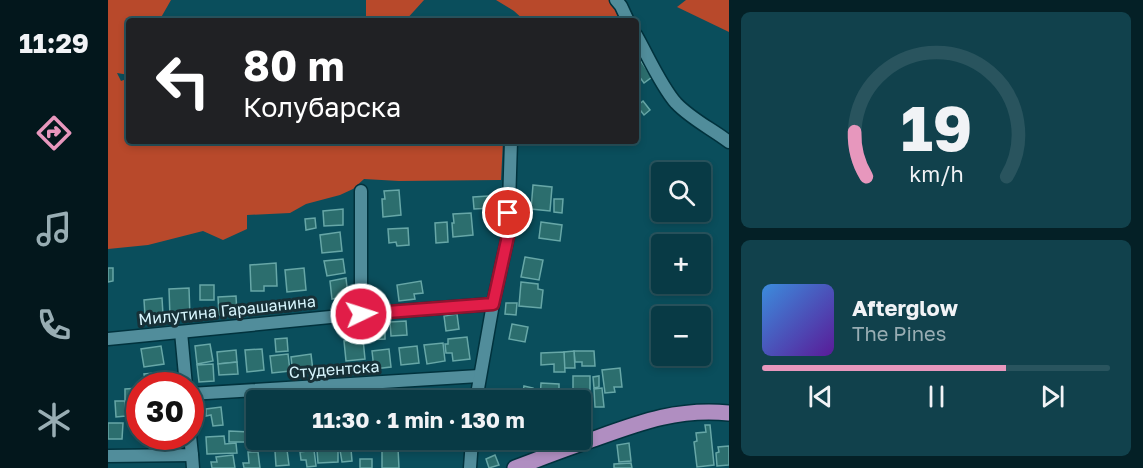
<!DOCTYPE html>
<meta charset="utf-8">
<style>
body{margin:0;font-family:"Golos Text",sans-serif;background:#11414c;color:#f1f3f6;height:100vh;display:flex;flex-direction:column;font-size:22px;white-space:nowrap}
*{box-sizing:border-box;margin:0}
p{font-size:20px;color:#98adb3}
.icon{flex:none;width:33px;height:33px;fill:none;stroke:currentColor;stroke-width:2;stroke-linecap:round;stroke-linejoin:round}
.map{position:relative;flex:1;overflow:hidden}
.sheet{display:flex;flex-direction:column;gap:12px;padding:12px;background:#042026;width:414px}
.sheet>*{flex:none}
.top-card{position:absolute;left:18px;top:18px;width:513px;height:126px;border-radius:6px;box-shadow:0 3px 9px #0003,0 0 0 2px #29545e;background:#202124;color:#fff;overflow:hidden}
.fabs{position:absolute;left:543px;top:162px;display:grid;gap:12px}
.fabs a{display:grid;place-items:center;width:60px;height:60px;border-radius:6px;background:#083a45;box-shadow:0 3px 9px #0003,0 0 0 2px #29545e;font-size:30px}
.speed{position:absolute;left:18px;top:372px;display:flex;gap:12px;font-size:30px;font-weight:700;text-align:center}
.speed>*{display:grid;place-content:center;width:78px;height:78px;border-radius:50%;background:#083a45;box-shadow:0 3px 9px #0003,0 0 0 2px #29545e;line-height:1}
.speed .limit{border:9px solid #d22;background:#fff;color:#111}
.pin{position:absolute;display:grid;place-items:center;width:51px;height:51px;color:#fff;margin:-26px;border:3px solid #fff;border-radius:50%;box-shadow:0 2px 6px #0007}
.me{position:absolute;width:66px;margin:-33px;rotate:86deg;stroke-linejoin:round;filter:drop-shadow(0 0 4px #0008)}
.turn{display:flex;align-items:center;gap:21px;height:126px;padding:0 18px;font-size:27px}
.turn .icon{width:78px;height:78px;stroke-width:2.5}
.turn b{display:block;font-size:42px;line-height:51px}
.sheet .tile{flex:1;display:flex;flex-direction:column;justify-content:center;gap:9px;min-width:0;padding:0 21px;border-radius:9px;background:#11414c}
.sheet .dial{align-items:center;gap:0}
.dial svg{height:156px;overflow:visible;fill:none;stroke:#29545e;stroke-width:7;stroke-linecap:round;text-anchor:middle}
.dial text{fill:#f1f3f6;stroke:none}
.song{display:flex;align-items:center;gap:18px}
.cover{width:72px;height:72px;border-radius:9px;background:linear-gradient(135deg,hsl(210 70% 55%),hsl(270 70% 35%))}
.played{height:6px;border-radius:3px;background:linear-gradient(90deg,#e797bd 70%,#29545e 70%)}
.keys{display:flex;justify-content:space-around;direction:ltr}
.trip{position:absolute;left:138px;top:390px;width:345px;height:60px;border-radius:6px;background:#083a45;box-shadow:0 3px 9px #0003,0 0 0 2px #29545e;font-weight:700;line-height:60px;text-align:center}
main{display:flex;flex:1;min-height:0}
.tab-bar{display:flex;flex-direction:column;width:108px;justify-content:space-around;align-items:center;background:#03171c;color:#98adb3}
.tab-bar .icon{width:42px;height:42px}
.tab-bar .current{color:#e797bd}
.tab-bar b{font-size:27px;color:#f1f3f6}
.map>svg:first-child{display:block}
.green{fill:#b8492b}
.building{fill:#2c6e6e;stroke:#67a7a7;stroke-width:1.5}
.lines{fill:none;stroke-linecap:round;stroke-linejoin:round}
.minor-casing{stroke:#00323d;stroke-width:15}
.major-casing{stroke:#00323d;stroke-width:18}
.minor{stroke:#518d9b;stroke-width:12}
.major{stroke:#b08ec1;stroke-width:15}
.route-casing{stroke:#92132f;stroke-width:15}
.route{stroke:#e11d48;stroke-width:10}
.labels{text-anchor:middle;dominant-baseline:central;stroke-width:6;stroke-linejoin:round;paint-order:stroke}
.street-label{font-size:16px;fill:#d7f5fd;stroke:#173037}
</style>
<main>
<nav class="tab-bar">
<b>11:29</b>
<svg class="icon current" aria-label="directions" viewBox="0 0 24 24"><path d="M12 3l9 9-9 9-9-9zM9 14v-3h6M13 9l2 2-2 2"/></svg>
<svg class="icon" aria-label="music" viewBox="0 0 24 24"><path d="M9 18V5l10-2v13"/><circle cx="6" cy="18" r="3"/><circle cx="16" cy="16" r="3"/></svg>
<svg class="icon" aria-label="phone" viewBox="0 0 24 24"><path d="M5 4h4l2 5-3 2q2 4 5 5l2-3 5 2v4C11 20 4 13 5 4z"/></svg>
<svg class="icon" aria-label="climate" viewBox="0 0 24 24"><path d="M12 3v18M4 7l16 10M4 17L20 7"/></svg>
</nav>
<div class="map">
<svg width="621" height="468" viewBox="0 0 621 468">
<rect width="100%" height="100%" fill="#0a4e5c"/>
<g class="green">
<polygon points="0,0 63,0 51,21 21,21 21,75 9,73 13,81 21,78 21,141 395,141 393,180 291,181 256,179 245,189 232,195 198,204 182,213 139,215 139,229 115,240 95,231 40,245 0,249"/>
<polygon points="258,0 316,0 297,21 258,21"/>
<path d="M388 0H504C509 6 512 14 508 21H417L406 11Z"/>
<polygon points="578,0 621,0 621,32 569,7"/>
</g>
<g class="building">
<polygon points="528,54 544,77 536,83 528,72"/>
<polygon points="535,101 542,110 536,115 529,106"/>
<polygon points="425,185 444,187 442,211 423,209"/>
<polygon points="291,190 293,215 275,217 274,199 277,199 276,191"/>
<polygon points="396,195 393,224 384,223 385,208 366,209 365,197"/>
<polygon points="446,199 455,199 454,213 446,212"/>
<polygon points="235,209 235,225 216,226 215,211"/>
<polygon points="363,213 365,235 345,237 344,223 346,223 345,214"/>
<polygon points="207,218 208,228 198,230 197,219"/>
<polygon points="339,222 340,242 328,243 327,223"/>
<polygon points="433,222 454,225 452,241 431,238"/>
<polygon points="300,228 301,245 289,246 288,242 281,243 280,229"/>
<polygon points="232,232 234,251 214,253 212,235"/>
<polygon points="417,257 435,260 431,280 413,277"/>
<polygon points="235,259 237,273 219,276 216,261"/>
<polygon points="168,263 169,286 156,286 156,291 143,291 142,265"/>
<polygon points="0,268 5,268 5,281 0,282"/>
<polygon points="196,268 198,290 179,292 177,270"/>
<polygon points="238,278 240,296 224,299 222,281"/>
<polygon points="313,281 315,293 306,294 307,299 291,301 289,285"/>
<polygon points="413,282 430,284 430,289 435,290 433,308 411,306"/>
<rect x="92" y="285" width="14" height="15"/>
<polygon points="81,288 82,317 62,317 61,289"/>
<polygon points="128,296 129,314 111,315 110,297"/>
<polygon points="54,298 55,315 37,316 36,300"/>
<polygon points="398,303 409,303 408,315 397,314"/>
<polygon points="349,314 351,329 338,331 336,316"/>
<polygon points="298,321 299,335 283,336 282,322"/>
<polygon points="404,324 420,327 417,342 401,339"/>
<polygon points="277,326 277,339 257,340 256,327"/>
<polygon points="359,337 362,359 345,361 344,353 338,353 337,344 340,344 340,339"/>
<polygon points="179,338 180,351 168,352 167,339"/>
<polygon points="255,339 257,359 238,361 236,341"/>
<polygon points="335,343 337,361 319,364 316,345"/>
<polygon points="102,344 105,361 89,364 87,346"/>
<polygon points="53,346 56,364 36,367 33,349"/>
<polygon points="309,346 311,363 293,365 291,348"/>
<polygon points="154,349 156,370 139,372 137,350"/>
<polygon points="281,349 283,367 266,369 264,351"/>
<polygon points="128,350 129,362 110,364 109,352"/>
<polygon points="466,351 486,351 487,366 474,366 474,362 467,362"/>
<polygon points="466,351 467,368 456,368 456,352"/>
<polygon points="456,352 457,372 446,372 446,364 433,365 433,353"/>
<polygon points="180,354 182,371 164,373 162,356"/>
<polygon points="203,354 205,371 185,374 183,357"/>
<polygon points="129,362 130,374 111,375 110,364"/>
<polygon points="105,364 106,381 91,382 89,365"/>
<polygon points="512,368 514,387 506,387 507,392 497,393 494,370"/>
<polygon points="58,372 59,386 38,386 36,374"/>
<polygon points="465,376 482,376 482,392 465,393"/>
<polygon points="491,376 491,387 486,388 485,377"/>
<polygon points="433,383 451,384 451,400 432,400"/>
<polygon points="416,386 425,388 423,400 404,400 406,390 415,392"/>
<polygon points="32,388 32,400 17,400 17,389"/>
<polygon points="494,388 496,407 487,407 486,389"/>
<polygon points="261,389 261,398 250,398 250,390"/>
<polygon points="7,401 17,401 18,416 8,417"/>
<polygon points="113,407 115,425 105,426 103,415 98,416 98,409"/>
<polygon points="0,423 15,423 14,439 0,439"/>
<polygon points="597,425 602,425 606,465 589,467 586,442 589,441 588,433 598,432"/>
<polygon points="121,431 142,432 142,442 121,442"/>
<polygon points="47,436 63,436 63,444 48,445"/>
<polygon points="116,436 117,444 128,443 129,453 99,454 98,437"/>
<polygon points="156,440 176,440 176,450 157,451"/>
<polygon points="195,440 207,440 208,449 196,451"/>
<rect x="299" y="440" width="18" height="4"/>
<polygon points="521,443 523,461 511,462 509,445"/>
<rect x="142" y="445" width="14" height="6"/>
<polygon points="621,446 621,465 609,466 608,453 611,452 610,447"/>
<polygon points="274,448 290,448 291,468 274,468"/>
<polygon points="230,449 230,462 210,463 209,450"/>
<polygon points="243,449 244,461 234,462 232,450"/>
<polygon points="179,450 181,465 168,466 167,451"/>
<polygon points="206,450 208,466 199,467 198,460 193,460 192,452"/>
<polygon points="140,452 150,452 152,468 136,468 135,463 141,463"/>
<polygon points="125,455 127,468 104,468 103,462 109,462 108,457"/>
<polygon points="387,455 391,465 381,468 378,459"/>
<rect x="252" y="459" width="12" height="9"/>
<polygon points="523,463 524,468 506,468 506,464"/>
</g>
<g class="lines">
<g class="minor-casing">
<g id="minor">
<polyline points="508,0 513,6 520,21"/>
<path d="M528 35C540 56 553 86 568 103 583 119 604 129 621 142"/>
<polyline points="253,314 253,191"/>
<polyline points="73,332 78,386"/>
<polyline points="0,339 253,314 385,304"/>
<polyline points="82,394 371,376"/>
<polyline points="368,400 385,304 400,236 403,141"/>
<polyline points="84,455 85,468"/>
<polyline points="0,456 84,455 82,436"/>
<polyline points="362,468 364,440"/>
</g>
</g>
<g class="major-casing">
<path id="major" d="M407 468C433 458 459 448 486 439 533 422 570 408 621 413"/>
</g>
<use href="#minor" class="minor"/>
<use href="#major" class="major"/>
</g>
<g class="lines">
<g class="route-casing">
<polyline id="route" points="253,314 385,304 400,236 400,213"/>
</g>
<use href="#route" class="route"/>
</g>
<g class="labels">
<g class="street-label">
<text transform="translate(119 310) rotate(-6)">Милутина Гарашанина</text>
<text transform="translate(226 369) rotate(-4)">Студентска</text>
</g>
</g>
</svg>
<div class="fabs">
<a><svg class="icon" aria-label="search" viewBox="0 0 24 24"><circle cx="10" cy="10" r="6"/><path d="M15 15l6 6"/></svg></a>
<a>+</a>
<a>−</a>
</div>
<div class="speed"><div class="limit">30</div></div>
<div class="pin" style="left:400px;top:213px;background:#d93025"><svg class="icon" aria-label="arrive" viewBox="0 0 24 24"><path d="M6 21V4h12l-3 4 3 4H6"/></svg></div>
<svg class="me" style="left:253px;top:314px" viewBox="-20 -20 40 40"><circle r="17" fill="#e11d48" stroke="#fff" stroke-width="3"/><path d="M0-11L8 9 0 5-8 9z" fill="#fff"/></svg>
<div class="trip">11:30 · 1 min · 130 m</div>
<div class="top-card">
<div class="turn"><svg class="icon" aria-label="left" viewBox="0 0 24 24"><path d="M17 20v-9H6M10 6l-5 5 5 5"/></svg><div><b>80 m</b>Колубарска</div></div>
</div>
</div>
<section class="sheet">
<div class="tile dial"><svg viewBox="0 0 100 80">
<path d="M14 69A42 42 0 1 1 86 69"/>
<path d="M14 69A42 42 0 0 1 8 46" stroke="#e797bd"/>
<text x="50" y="56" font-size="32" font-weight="700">19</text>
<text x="50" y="72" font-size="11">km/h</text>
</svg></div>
<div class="tile">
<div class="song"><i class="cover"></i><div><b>Afterglow</b><p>The Pines</p></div></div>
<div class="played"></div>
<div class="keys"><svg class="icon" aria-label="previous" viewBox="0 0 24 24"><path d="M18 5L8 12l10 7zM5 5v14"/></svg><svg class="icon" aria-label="pause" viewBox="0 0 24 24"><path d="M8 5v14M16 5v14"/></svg><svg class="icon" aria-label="next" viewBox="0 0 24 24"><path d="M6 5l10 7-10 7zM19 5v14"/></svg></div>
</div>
</section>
</main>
